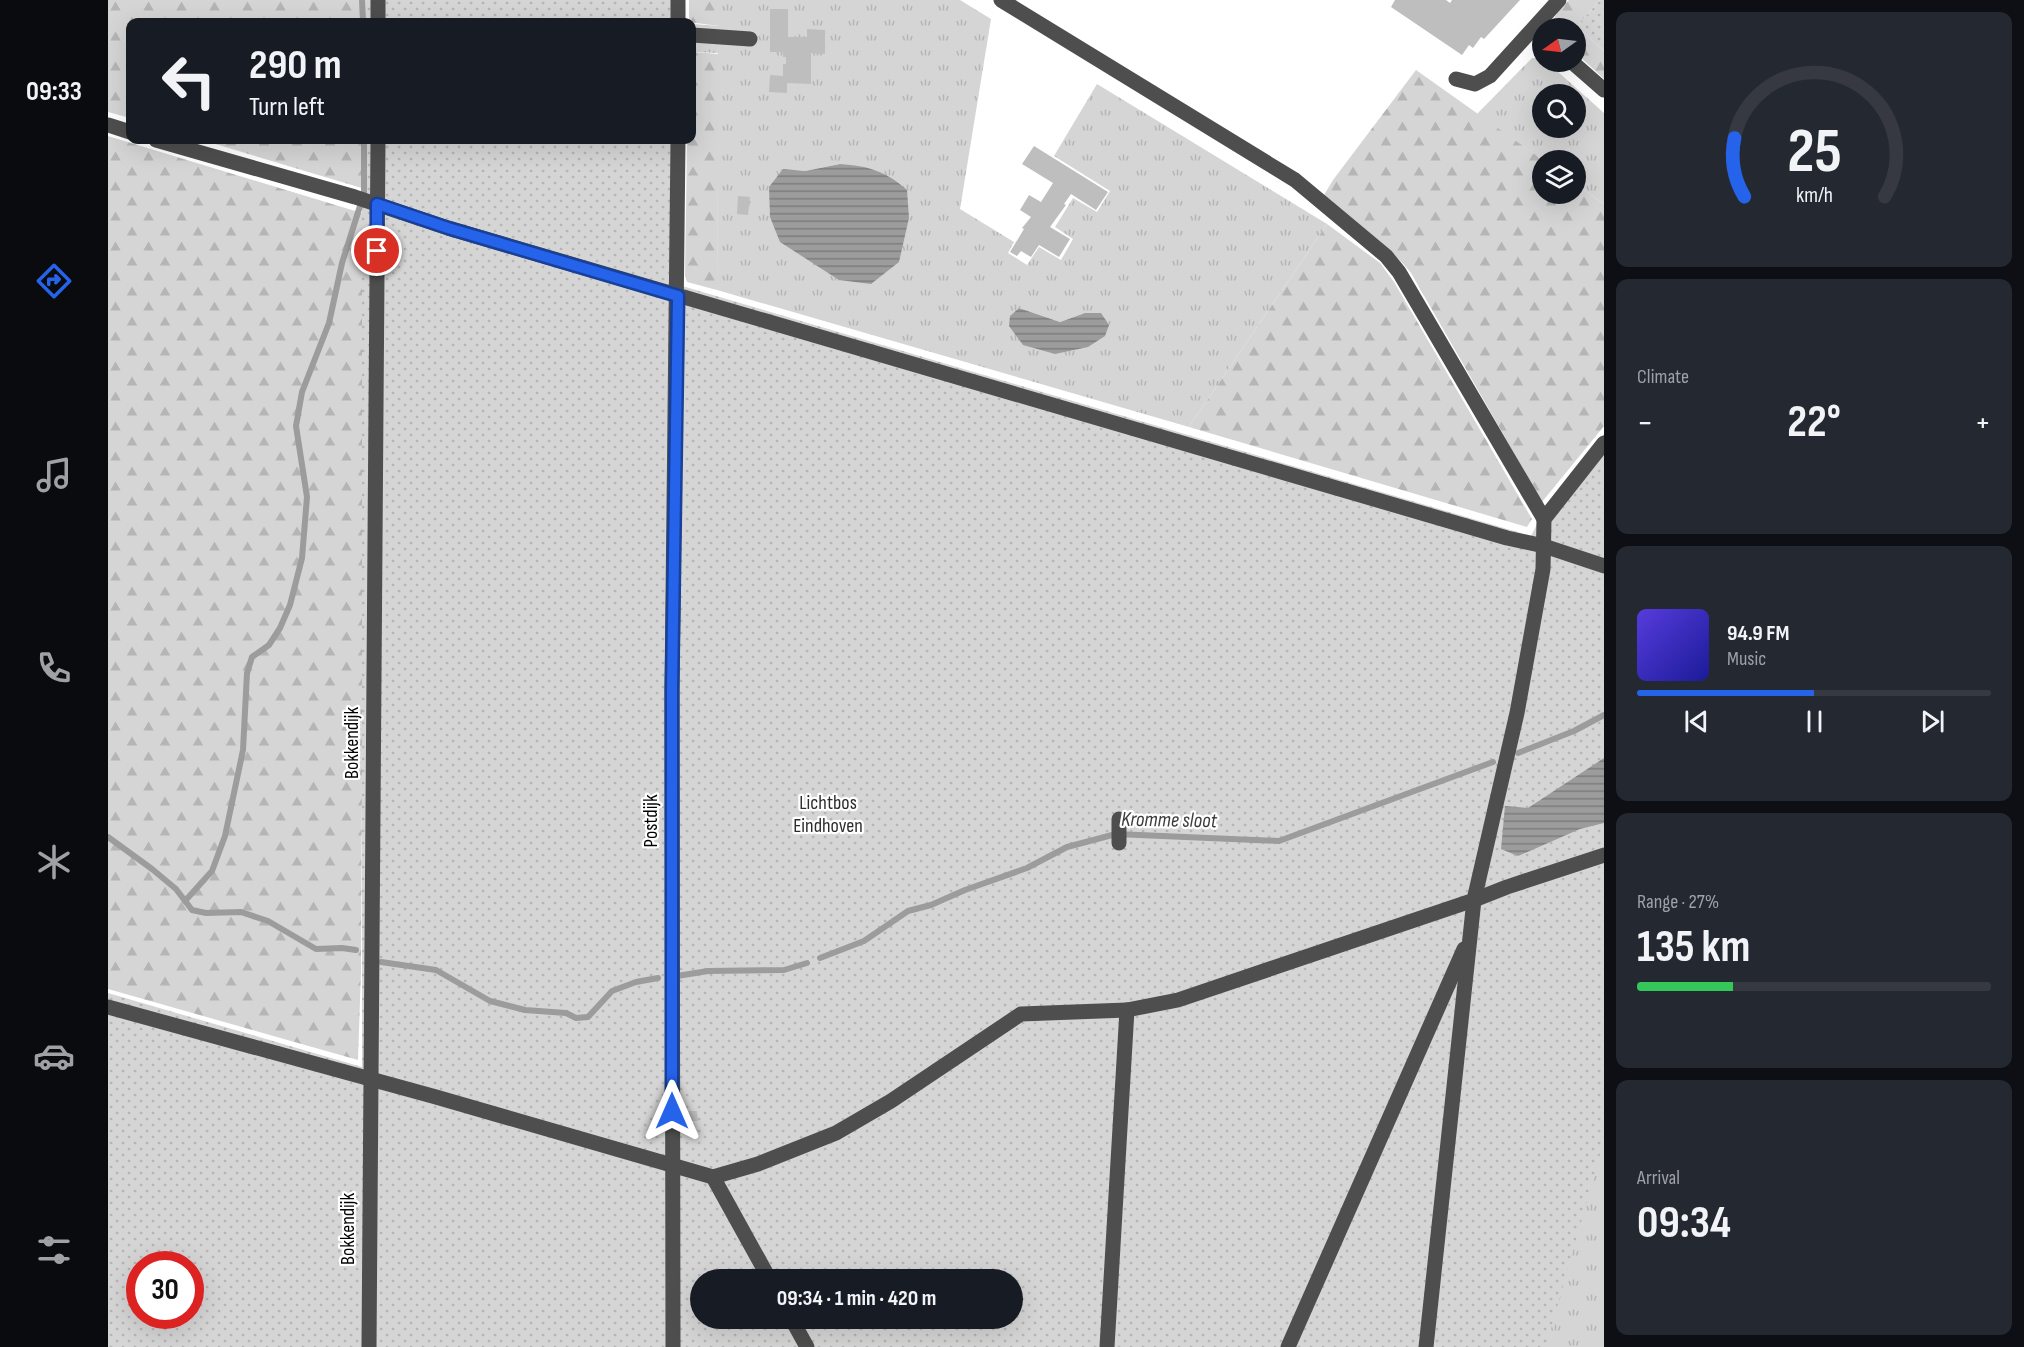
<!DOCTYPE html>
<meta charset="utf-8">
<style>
body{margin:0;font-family:"Sofia Sans Condensed",sans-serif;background:#242831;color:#f1f3f6;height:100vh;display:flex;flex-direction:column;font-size:22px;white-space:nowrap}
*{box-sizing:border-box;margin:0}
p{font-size:20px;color:#9ea1a6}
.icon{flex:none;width:33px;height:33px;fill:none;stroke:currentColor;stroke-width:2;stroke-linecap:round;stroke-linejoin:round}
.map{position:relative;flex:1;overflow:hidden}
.drawer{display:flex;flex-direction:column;gap:12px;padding:12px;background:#0d0f14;width:420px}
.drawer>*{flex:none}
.top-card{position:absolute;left:18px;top:18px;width:570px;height:126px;border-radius:12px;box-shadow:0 6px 24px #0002;background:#171b24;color:#f1f3f6;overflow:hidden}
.needle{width:39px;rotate:256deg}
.buttons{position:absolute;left:1424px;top:18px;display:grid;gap:12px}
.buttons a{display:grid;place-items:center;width:54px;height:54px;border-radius:50%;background:#171b24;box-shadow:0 6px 24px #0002;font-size:30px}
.speed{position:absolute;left:18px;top:1251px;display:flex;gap:12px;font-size:30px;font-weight:700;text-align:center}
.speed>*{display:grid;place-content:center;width:78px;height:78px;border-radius:50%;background:#171b24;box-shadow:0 6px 24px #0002;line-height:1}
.speed .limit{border:9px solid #d22;background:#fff;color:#111}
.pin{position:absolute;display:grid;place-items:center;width:51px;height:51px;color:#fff;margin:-26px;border:3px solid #fff;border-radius:50%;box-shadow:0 2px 6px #0007}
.me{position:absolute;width:66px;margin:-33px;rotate:0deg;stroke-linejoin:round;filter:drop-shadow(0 0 4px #0008)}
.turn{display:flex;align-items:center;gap:21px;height:126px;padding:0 24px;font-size:27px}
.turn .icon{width:78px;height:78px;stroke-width:2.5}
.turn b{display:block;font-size:42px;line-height:51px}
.big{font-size:45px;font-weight:700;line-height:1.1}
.drawer .card{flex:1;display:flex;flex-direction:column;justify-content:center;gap:9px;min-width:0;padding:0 21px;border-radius:12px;background:#242831}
.drawer .dial{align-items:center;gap:0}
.dial svg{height:156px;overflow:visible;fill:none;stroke:#363941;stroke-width:7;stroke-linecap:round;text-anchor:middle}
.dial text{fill:#f1f3f6;stroke:none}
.song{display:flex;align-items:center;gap:18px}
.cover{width:72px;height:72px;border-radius:9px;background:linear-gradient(135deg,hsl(250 70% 55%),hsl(240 70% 35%))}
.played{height:6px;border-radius:3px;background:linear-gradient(90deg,#2563eb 50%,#363941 50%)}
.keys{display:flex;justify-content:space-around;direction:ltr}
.heat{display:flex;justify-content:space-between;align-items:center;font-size:33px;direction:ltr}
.charge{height:9px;border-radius:4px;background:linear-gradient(90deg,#34c759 27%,#363941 0)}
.trip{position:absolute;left:582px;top:1269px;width:333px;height:60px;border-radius:30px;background:#171b24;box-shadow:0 6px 24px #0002;font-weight:700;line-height:60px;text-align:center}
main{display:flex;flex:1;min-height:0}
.dock{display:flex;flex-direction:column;width:108px;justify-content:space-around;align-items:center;background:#090b0e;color:#9ea1a6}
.dock .icon{width:42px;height:42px}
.dock .current{color:#2563eb}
.dock b{font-size:27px;color:#f1f3f6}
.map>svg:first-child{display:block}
.grass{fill:url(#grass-tufts);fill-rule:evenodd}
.forest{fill:url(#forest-firs)}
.park{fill:url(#park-dots);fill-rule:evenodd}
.water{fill:url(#water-rules)}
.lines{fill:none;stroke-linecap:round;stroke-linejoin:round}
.stream{stroke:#9c9c9c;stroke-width:6}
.building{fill:#bebebe}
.minor{stroke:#4e4e4e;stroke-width:15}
.route-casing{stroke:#184099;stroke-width:15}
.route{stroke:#2563eb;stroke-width:10}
.labels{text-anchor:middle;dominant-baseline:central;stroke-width:4.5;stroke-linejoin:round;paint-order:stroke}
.street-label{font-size:20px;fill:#000;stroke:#fff}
.park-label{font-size:20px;fill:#2c2c2c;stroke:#fff}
.water-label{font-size:21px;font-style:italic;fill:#3d3d3d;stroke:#fff}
</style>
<main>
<nav class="dock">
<b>09:33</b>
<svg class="icon current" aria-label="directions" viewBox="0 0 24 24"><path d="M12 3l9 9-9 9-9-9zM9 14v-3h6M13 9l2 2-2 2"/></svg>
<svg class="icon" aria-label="music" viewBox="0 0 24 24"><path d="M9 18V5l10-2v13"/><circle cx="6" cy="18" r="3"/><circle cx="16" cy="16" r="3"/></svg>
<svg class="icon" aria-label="phone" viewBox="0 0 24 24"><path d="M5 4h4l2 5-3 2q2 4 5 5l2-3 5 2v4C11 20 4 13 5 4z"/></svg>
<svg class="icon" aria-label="climate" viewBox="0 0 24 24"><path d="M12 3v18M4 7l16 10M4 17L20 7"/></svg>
<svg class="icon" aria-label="car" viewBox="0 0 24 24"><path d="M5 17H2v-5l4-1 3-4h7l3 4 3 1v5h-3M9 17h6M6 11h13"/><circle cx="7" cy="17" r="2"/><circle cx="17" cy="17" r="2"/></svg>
<svg class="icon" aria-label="filters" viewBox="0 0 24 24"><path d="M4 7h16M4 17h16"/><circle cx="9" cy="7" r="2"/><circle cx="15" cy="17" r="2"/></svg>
</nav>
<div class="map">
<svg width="1496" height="1347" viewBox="0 0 1496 1347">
<defs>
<pattern id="grass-tufts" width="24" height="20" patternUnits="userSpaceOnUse" patternTransform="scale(1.5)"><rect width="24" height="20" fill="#d5d5d5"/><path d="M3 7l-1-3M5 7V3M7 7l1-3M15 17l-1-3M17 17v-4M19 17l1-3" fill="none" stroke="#b5b5b5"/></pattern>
<pattern id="forest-firs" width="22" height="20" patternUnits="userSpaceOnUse" patternTransform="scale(1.5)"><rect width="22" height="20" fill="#d5d5d5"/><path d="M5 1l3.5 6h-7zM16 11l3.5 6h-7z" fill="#b5b5b5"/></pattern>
<pattern id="park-dots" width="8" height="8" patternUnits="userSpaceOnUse" patternTransform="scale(1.5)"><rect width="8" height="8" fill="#d5d5d5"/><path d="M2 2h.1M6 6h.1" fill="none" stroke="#b5b5b5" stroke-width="1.8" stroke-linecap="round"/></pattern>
<pattern id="water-rules" width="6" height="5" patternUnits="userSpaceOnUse" patternTransform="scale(1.5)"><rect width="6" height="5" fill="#9c9c9c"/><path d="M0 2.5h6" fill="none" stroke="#7d7d7d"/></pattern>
</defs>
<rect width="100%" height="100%" fill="#fff"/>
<g class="grass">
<path d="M611 0H852L883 19 852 209 906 242 900 253 919 265 931 247 953 260 965 239 947 227 965 198 989 212 1002 191 946 156 989 84 1219 224 1081 427 609 290 610 53 584 52V24L611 26ZM732 164 672 242 675 170 697 171ZM911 308 952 322 977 313 915 345Z"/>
<path d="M1424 58H1434V62H1439L1496 113V204L1467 183V160H1435L1369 114ZM1434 94H1467V128H1434Z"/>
<polygon points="1496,1039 1496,1347 1385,1347"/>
</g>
<g class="forest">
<polygon points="0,0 257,0 257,22 22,22 22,118 0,112"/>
<polygon points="581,0 611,0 611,26 581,22"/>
<path d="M1461 0H1492L1469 26 1496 51V79L1467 52V28H1445C1444 16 1452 9 1461 0Z"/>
<polygon points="584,52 611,54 609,290 579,282 577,276 579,140 584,140"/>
<path d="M1308 70 1435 160 1434 194H1467V183L1496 204V426L1434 502 1303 273C1275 239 1248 223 1213 200L1225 180Z"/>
<polygon points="0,136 257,214 253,972 250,1060 0,989"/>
<polygon points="94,140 257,140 257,189"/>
<polygon points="1219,224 1272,263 1286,282 1424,519 1419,527 1081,427"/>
</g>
<g class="park">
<rect x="254" y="0" width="311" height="22"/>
<polygon points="1492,0 1496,0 1496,51 1469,26"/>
<path d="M254 140H564V283L1423 536 1439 505 1496 434V1140L1438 1347H0V993L254 1067ZM32 1264H82V1316H32ZM592 1280H904V1318H592Z"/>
</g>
<g class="water">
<path d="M732 164C760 166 778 171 799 190L801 218 791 262 763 284 731 280 672 242 662 217 661 187 675 169 697 171Z"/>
<polygon points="911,308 952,322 977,313 993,313 1001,325 997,336 980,347 947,354 915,345 901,326 902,316"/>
<polygon points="1496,758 1496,823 1472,829 1410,856 1393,849 1397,806 1420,808"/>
</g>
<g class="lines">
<g class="stream">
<polyline points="254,0 255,22"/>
<polyline points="256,140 256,193"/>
<polyline points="1410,753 1466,731 1496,715"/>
<polyline points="0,837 44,869 68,889 84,910 98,913 133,912 160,921 208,949 234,948 248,950"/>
<polyline points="77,901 104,871 117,836 135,750 139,673 144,657 161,645 172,628 182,605 194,558 199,497 188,426 194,392 221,323 234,263 252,206"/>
<polyline points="712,958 756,941 800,911 823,905 857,890 919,868 959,847 1008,834 1171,841 1385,762"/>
<polyline points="273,962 328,970 382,1001 417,1010 458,1013 468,1018 480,1017 504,991 528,982 550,978"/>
<polyline points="569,976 600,971 676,970 699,963"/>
</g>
</g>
<g class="building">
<polygon points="1287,0 1338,0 1342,3 1344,0 1412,0 1376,39 1373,37 1365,48 1361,45 1354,55 1283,7"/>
<polygon points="662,9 680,9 680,37 699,37 699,29 717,30 717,54 703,53 703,84 679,83 679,93 661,92 662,75 675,76 675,64 678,64 678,57 675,57 675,52 662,52"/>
<polygon points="926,146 1000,192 988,210 963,194 956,204 958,205 942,227 962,239 951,257 931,245 923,257 913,251 909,256 902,252 916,229 914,228 923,217 912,210 921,195 933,202 945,183 914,164"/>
<polygon points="630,196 642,197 640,215 629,214"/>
<polygon points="581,1111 589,1111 590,1121 581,1121"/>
</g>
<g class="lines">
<g class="minor">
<polyline points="893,0 1187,180 1278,256 1291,272 1436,519"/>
<polyline points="270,22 270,0"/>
<polyline points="570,22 570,0"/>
<polyline points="584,35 642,39"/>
<polyline points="1464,62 1496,90"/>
<polyline points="1348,79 1367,84 1382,76 1451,0"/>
<polyline points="0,125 22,132"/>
<polyline points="48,140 247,197 340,228 1399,538 1436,546 1496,566"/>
<polyline points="1011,843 1011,819"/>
<polyline points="0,1007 328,1097 605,1177 650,1164 728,1133 783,1101 913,1014 1019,1010 1070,1000 1366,900 1409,713 1435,569 1436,519 1496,443"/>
<polyline points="605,1177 662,1280"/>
<polyline points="683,1318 699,1347"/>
<polyline points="261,1347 270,140"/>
<polyline points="565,1347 564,689 570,140"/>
<polyline points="999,1347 1019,1010"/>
<polyline points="1180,1347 1356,949"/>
<polyline points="1318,1347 1366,900 1399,887 1496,855"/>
</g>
</g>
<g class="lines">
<g class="route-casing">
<polyline id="route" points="269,251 269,204 340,228 570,296 564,689 564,1111"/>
</g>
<use href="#route" class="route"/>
</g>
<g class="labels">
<g class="street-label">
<text transform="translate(244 743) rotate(-90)">Bokkendijk</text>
<text transform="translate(543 821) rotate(-90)">Postdijk</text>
<text transform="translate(240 1229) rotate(-90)">Bokkendijk</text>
</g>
<g class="park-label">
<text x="720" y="803">Lichtbos<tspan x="720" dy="23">Eindhoven</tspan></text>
</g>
<g class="water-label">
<text transform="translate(1061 820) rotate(1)">Kromme sloot</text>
</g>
</g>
</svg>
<div class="buttons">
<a><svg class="needle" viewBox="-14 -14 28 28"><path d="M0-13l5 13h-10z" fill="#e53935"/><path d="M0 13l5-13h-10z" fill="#9ea1a6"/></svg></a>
<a><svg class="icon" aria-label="search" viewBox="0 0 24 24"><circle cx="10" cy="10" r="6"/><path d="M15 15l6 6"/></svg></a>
<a><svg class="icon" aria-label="layers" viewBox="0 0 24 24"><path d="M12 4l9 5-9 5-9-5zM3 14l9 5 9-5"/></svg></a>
</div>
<div class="speed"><div class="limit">30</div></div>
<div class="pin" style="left:269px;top:251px;background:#d93025"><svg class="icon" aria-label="arrive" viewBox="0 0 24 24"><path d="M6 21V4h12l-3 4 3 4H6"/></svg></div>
<svg class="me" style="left:564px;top:1111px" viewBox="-20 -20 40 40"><path d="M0-17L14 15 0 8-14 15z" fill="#2563eb" stroke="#fff" stroke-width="4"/></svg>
<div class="trip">09:34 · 1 min · 420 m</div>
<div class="top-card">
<div class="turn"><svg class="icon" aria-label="left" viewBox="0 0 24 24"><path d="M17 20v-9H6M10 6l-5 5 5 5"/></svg><div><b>290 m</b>Turn left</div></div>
</div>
</div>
<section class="drawer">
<div class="card dial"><svg viewBox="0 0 100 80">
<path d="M14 69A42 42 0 1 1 86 69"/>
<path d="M14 69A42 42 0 0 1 9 39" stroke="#2563eb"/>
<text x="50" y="56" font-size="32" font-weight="700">25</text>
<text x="50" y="72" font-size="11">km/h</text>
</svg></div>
<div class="card"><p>Climate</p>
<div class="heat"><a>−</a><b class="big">22°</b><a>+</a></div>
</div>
<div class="card">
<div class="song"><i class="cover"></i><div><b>94.9 FM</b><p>Music</p></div></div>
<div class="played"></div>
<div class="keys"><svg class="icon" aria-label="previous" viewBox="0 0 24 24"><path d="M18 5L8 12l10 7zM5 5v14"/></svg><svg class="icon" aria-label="pause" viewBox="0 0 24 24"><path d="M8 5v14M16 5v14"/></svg><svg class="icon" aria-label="next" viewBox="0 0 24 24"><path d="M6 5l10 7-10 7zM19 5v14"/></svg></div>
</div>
<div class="card"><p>Range · 27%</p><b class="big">135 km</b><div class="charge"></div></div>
<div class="card"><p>Arrival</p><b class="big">09:34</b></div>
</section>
</main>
